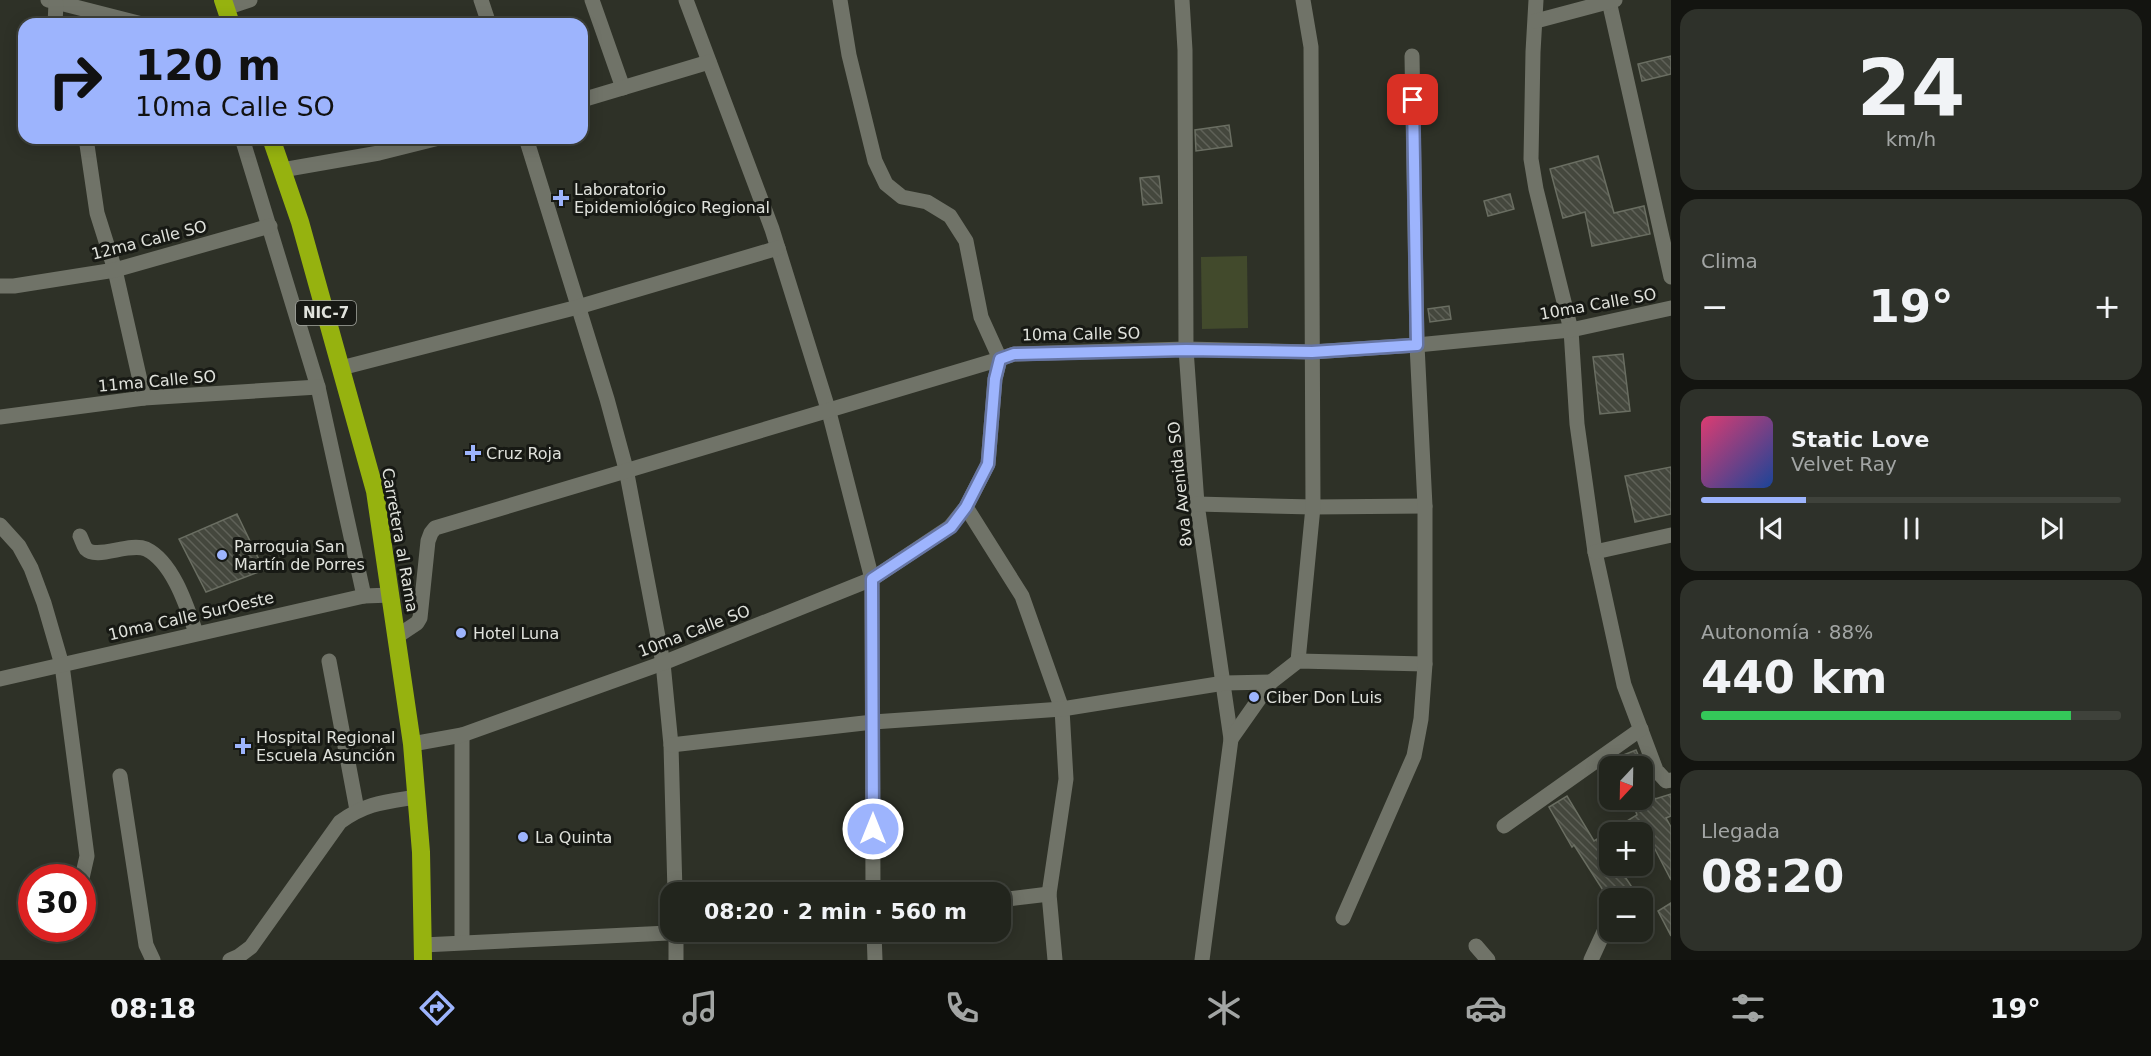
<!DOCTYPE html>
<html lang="es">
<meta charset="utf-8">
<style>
body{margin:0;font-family:"DejaVu Sans",sans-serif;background:#2e312a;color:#f1f3f6;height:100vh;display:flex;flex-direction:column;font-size:22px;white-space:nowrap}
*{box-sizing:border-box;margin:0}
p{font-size:20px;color:#a2a5a4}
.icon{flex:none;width:33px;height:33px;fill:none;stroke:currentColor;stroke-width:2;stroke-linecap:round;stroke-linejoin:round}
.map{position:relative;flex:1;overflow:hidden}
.panel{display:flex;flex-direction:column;gap:9px;padding:9px;background:#131410;width:480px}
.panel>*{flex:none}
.guide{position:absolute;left:18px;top:18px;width:570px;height:126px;border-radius:18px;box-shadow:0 3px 15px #0003,0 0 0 2px #3f423b;background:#9db4fd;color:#111;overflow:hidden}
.needle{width:39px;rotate:202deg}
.tools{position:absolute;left:1599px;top:756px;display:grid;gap:12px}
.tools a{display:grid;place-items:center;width:54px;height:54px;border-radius:12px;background:#22251d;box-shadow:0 3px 15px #0003,0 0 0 2px #3f423b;font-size:30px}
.speed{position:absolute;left:18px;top:864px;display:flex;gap:12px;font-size:30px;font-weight:700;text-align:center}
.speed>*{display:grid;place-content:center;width:78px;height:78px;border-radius:50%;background:#22251d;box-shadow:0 3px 15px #0003,0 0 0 2px #3f423b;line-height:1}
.speed .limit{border:9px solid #d22;background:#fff;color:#111}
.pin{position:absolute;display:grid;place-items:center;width:51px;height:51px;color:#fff;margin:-26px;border-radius:12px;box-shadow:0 3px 9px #0006}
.me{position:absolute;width:66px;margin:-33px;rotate:0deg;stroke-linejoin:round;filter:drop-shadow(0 0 4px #0008)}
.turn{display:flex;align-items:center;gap:21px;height:126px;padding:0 18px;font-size:27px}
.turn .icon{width:78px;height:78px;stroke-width:2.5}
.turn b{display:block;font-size:42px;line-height:51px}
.big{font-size:45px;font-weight:700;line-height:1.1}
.panel .widget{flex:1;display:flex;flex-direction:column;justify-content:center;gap:9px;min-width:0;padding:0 21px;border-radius:18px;background:#2e312a}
.panel .dial{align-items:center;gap:0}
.dial b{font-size:78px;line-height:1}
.song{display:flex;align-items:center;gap:18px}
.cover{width:72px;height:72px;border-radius:9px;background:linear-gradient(135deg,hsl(340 70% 55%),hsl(220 70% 35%))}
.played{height:6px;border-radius:3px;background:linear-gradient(90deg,#9db4fd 25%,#3f423b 25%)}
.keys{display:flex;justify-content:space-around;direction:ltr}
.heat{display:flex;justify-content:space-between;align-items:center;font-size:33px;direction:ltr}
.charge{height:9px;border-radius:4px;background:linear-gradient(90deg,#34c759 88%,#3f423b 0)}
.trip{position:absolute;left:660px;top:882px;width:351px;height:60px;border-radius:18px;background:#22251d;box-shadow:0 3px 15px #0003,0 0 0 2px #3f423b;font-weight:700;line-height:60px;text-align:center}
.tab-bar{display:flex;height:96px;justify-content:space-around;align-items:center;background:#0e0f0c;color:#a2a5a4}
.tab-bar .icon{width:42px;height:42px}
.tab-bar .current{color:#9db4fd}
.tab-bar b{font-size:27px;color:#f1f3f6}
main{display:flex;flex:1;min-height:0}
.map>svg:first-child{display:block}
.green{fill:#424a2c}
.building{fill:url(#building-back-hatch);stroke:#6a6e62;stroke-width:1.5}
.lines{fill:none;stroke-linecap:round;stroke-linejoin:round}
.minor{stroke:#707368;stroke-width:15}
.highway{stroke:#96b20f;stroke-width:18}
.route-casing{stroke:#6675a4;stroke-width:15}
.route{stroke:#9db4fd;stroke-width:10}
.poi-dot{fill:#9db4fd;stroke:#171914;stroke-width:2}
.labels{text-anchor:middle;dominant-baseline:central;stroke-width:6;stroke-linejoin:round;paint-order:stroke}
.shield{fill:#171914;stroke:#a4a6a0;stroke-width:1.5}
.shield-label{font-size:15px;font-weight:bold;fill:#e0e2dc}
.poi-label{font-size:16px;fill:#e0e2dc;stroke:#171914;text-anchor:start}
.street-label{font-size:16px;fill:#e0e2dc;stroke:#171914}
</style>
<main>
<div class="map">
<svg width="1671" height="960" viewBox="0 0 1671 960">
<defs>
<pattern id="building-back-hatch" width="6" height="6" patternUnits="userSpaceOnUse" patternTransform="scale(1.5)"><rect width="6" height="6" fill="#44473d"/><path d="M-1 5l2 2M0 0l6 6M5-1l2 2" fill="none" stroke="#5f6158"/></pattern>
</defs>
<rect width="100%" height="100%" fill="#2e3127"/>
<polygon class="green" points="1247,256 1248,328 1202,329 1201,257"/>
<g class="building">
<polygon points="1671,56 1671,74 1642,81 1638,64"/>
<polygon points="1229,125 1232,146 1196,151 1195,130"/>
<polygon points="1598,156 1614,213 1644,206 1650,234 1592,246 1585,212 1563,218 1550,169"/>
<polygon points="1159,176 1162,203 1143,205 1140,178"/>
<polygon points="1510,194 1514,209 1488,216 1484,201"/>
<polygon points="1449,306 1451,319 1430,322 1428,309"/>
<polygon points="1623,354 1630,411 1600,414 1593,357"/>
<polygon points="1671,467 1671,514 1635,522 1625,476"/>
<polygon points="237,514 264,570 206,592 179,539"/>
<polygon points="1636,750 1643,766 1619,766 1616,758"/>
<polygon points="1644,769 1655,799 1671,794 1671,816 1666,818 1671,827 1671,880 1646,832 1610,832 1610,866 1618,866 1639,898 1608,898 1574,845 1572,847 1549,807 1567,796 1594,841 1637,815 1632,800 1642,800"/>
<polygon points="1671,903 1671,936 1658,911"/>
</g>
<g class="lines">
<g class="minor">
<polyline points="48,0 142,24"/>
<polyline points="481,0 489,24"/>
<polyline points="592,0 623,88"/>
<polyline points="686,0 772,229 829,412 872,579 873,892"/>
<polyline points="1182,0 1185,50 1186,349 1197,504 1231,739 1202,960"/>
<polyline points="1536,0 1533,52 1531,159 1536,189 1571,330 1577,424 1595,552 1624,685 1656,770 1666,781 1671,780"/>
<polyline points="1609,1 1671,277"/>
<polyline points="226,8 250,0"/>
<polyline points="1536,21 1615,0"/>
<polyline points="55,24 56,3"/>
<polyline points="582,100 709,62"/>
<polyline points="86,138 97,213 115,270 144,398"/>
<polyline points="242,138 318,387 364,596"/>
<polyline points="526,138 607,399 626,469 663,663 671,745 675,892"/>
<polyline points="282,170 379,153 439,138"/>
<polyline points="0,286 14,286 115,270 270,226"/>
<polyline points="341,368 578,307 778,248"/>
<polyline points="0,417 144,398 318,387"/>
<polyline points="1197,504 1313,507 1425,506"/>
<polyline points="966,507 1022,596 1062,709 1066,779 1049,894 1055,960"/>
<polyline points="0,525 19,546 31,568 44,603 62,665 87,856 82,878"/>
<path d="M80 536C82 540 83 545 86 549 97 560 129 542 146 549 173 562 187 607 196 633"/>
<polyline points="1595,552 1671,535"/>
<path d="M396 637 417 623 420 618 428 541 431 533 435 528C623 470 812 417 1000 359L981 317 966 241 950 216 927 202 902 197 886 184 875 161 849 55 840 0"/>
<polyline points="329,661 357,810"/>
<polyline points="1298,661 1313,507 1311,47 1303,0"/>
<polyline points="0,679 364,596 391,595"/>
<polyline points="462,735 462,942"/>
<polyline points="1231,739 1271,682 1298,661 1425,664"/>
<polyline points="412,744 462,735 663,663 872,579 950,527 966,507 988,464 995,379 1000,359 1014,354 1186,349 1312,352 1417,345 1571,330 1671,308"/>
<polyline points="671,745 873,722 1062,709 1224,683 1271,682"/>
<polyline points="120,776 146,945 153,960"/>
<polyline points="1504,826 1641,729"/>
<polyline points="1000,900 1049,894"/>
<polyline points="26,912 32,911"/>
<polyline points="1343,918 1414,756 1421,719 1425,664 1425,506 1417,345 1412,56"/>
<polyline points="676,932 676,960"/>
<polyline points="874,932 875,960"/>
<polyline points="423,945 689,932"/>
<polyline points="1476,946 1488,960"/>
<path d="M230 960 239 956 251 947 340 822C366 803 385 802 416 797"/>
<polyline points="1591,960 1608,923"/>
</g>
<g class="highway">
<polyline points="223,0 231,24"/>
<polyline points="271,138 300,222 375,491 412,744 421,852 423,960"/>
</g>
</g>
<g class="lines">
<g class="route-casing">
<polyline id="route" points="873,829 872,579 951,527 966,507 988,464 995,379 1000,359 1014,354 1186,350 1312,352 1417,345 1413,100"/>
</g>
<use href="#route" class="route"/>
</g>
<g class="poi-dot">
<path d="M558 189h6v6h6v6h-6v6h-6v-6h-6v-6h6z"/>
<path d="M470 444h6v6h6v6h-6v6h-6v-6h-6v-6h6z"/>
<circle cx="222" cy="555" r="6"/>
<circle cx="461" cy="633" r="6"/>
<circle cx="1254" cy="697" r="6"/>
<path d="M240 737h6v6h6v6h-6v6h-6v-6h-6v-6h6z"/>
<circle cx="523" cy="837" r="6"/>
</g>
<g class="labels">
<rect class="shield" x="296" y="301" width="60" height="24" rx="4.5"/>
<g class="shield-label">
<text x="326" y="313">NIC-7</text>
</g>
<g class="poi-label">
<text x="574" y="189">Laboratorio<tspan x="574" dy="18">Epidemiológico Regional</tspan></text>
<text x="486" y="453">Cruz Roja</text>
<text x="234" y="546">Parroquia San<tspan x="234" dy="18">Martín de Porres</tspan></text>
<text x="473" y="633">Hotel Luna</text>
<text x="1266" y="697">Ciber Don Luis</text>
<text x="256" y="737">Hospital Regional<tspan x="256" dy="18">Escuela Asunción</tspan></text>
<text x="535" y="837">La Quinta</text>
</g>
<g class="street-label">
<text transform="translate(149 240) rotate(-14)">12ma Calle SO</text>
<text transform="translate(1598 304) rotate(-10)">10ma Calle SO</text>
<text transform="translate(1081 334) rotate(-1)">10ma Calle SO</text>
<text transform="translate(157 381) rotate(-5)">11ma Calle SO</text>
<text transform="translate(1180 484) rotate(-96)">8va Avenida SO</text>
<text transform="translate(400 540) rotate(80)">Carretera al Rama</text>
<text transform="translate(191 616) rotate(-13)">10ma Calle SurOeste</text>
<text transform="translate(694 631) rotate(-21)">10ma Calle SO</text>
</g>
</g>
</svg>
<div class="tools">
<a><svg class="needle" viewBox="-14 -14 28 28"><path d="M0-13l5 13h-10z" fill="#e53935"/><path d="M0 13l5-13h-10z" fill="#a2a5a4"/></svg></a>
<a>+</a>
<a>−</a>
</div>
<div class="speed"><div class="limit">30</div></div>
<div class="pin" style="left:1413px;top:100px;background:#d93025"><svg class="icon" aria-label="arrive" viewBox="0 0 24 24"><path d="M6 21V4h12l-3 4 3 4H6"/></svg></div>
<svg class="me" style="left:873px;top:829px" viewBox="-20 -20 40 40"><circle r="17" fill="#9db4fd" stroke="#fff" stroke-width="3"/><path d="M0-11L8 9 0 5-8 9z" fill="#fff"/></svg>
<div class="trip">08:20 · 2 min · 560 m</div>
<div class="guide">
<div class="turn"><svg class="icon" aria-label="right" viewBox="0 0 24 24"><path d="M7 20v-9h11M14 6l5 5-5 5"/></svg><div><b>120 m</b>10ma Calle SO</div></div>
</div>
</div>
<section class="panel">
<div class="widget dial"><b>24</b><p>km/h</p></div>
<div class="widget"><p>Clima</p>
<div class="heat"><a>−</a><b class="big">19°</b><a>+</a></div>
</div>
<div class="widget">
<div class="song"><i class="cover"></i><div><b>Static Love</b><p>Velvet Ray</p></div></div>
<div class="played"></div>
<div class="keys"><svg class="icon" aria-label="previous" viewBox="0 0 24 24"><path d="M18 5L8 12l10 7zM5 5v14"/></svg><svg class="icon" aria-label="pause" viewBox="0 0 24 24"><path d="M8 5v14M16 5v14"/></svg><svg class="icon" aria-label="next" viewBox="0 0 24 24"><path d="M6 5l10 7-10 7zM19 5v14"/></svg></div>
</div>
<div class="widget"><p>Autonomía · 88%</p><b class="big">440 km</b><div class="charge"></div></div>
<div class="widget"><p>Llegada</p><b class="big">08:20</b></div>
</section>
</main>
<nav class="tab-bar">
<b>08:18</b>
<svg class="icon current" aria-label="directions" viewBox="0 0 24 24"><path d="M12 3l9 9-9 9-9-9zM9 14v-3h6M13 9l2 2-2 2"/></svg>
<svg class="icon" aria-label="music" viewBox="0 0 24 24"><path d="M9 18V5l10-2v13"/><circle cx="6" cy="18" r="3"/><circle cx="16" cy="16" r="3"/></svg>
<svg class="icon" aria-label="phone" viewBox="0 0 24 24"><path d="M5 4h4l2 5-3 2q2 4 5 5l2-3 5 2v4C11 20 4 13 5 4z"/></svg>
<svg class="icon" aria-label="climate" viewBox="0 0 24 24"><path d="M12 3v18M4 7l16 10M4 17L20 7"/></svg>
<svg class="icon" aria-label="car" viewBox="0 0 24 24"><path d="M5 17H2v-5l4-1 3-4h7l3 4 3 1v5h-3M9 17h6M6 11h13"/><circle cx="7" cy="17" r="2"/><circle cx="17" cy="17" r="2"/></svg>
<svg class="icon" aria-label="filters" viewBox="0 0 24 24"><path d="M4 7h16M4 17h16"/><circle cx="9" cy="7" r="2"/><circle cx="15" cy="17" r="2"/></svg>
<b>19°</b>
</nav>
